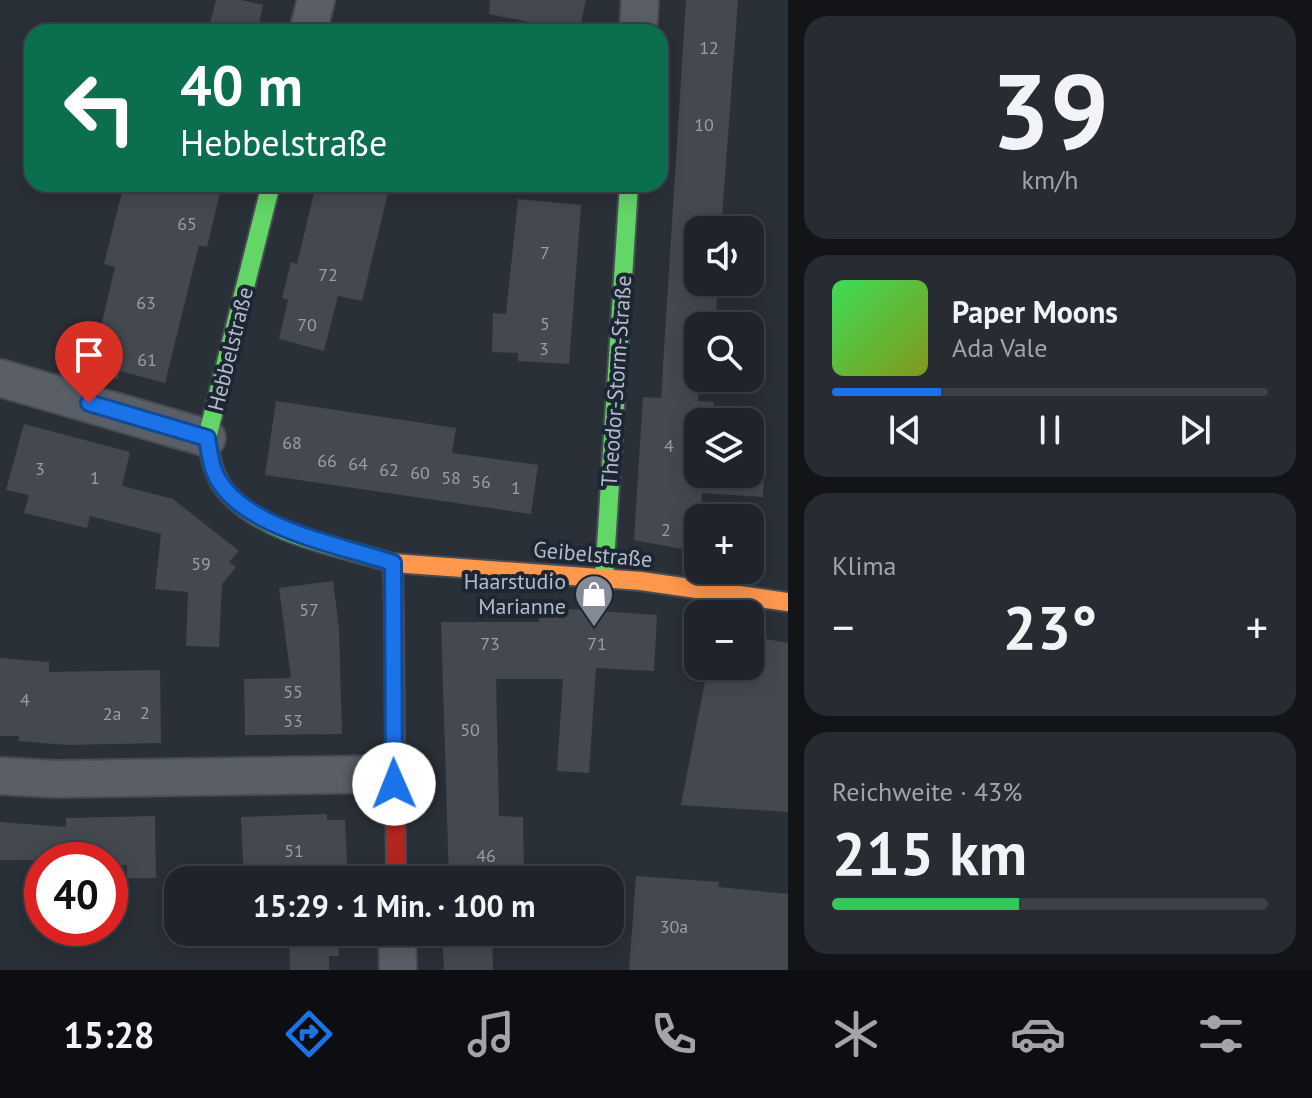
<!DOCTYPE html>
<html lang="de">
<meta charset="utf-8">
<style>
body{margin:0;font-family:"PT Sans",sans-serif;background:#282c32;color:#f1f3f6;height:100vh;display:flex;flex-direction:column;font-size:30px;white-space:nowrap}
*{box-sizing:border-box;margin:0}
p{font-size:26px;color:#a2a4a8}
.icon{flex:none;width:44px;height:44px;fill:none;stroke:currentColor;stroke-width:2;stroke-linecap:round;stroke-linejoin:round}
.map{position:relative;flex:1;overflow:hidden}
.sheet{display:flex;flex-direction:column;gap:16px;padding:16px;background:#121417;width:524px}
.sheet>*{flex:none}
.top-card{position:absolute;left:24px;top:24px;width:644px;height:168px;border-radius:24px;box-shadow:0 4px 20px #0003,0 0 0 2px #3d4147;background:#0b6e4f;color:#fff;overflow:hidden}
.tools{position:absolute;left:684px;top:216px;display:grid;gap:16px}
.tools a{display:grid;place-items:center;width:80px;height:80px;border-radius:16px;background:#20242a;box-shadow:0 4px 20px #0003,0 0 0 2px #3d4147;font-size:40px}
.speed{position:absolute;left:24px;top:842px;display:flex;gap:16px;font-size:40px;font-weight:700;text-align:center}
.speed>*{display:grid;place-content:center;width:104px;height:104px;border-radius:50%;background:#20242a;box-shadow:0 4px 20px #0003,0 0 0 2px #3d4147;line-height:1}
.speed .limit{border:12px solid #d22;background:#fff;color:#111}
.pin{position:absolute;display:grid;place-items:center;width:68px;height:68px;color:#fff;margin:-82px -34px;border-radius:50% 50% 50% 0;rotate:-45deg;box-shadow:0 0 8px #0007}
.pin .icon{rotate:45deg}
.me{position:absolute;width:88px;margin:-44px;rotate:359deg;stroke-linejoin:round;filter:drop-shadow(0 0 6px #0008)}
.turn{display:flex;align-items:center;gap:28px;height:168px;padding:0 24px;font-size:36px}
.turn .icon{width:104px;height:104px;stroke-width:2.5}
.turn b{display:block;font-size:56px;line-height:68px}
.big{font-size:60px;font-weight:600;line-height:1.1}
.sheet .widget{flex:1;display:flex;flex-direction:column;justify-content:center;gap:12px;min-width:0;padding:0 28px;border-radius:24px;background:#282c32}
.sheet .dial{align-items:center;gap:0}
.dial b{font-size:104px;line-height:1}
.song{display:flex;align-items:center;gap:24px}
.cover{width:96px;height:96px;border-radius:12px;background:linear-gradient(135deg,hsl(130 70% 55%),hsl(70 70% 35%))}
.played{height:8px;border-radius:4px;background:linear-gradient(90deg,#1a73e8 25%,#3d4147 25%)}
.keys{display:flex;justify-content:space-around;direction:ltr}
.heat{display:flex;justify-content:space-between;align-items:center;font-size:44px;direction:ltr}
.charge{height:12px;border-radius:6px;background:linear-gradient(90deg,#34c759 43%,#3d4147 0)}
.trip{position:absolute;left:164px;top:866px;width:460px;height:80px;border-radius:24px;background:#20242a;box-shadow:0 4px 20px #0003,0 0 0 2px #3d4147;font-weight:600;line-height:80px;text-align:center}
.tabs{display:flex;height:128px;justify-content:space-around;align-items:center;background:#0d0e11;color:#a2a4a8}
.tabs .icon{width:56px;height:56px}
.tabs .active{color:#1a73e8}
.tabs b{font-size:36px;color:#f1f3f6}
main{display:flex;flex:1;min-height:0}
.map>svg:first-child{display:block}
.building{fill:#444950}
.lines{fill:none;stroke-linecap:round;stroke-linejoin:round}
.street-casing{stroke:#484c53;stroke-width:40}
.fast-casing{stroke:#484c53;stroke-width:22}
.slow-casing{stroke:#484c53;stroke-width:22}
.jam-casing{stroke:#484c53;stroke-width:22}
.street{stroke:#5a5e66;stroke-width:36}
.fast{stroke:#63d668;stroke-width:18}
.slow{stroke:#ff974d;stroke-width:18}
.jam{stroke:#b3261e;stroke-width:18}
.route-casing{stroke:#114b97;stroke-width:20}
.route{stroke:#1a73e8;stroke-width:14}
.labels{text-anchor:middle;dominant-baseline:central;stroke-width:8;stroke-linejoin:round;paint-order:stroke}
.number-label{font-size:18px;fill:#989fab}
.street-label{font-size:22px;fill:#b4bcc9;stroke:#1d2633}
.poi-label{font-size:22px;fill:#b4bcc9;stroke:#1d2633;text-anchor:end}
</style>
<main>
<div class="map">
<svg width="788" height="970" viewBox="0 0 788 970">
<rect width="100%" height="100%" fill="#2a3038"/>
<g class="building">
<polygon points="216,0 241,0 263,5 257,32 208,32"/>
<polygon points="490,0 586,0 579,32 489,14"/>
<polygon points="686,0 738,0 721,230 698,230 698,282 718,282 715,326 698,326 698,401 714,402 712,422 698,422 698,474 750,474 750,468 764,469 763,497 702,493 701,518 698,518 698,552 634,540 643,397 661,398"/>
<polygon points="124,184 222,184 207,247 199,245 165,383 120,371 118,379 77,370 85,336 98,339 115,267 104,264"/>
<polygon points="316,184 390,184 362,301 338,296 324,351 279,339 288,300 282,298 291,262 297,264"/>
<polygon points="518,199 581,205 569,364 518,361 518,353 492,352 493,313 506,314"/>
<polygon points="276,401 456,428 452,453 538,465 531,514 265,475"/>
<polygon points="24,424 130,452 122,486 173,499 239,551 229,562 236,567 222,584 219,647 186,646 188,592 155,589 161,534 90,516 87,528 24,513 29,495 6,490"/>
<polygon points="333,581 339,628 342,734 245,735 244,679 291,678 279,588"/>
<polygon points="540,607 657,615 654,671 596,668 589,773 557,771 563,679 496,679 499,816 523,817 524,872 491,873 491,880 449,880 441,622 539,622"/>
<polygon points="750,636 788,643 788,812 681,805 708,666 750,666"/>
<polygon points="0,658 49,662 49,672 160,670 161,743 66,745 19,741 19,736 0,736"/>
<polygon points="327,814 327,820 345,820 348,880 244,880 241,817"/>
<polygon points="155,816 156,878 127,878 127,865 110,866 110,860 0,860 0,822 66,827 66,818"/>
<polygon points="636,876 719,882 718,887 788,894 788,970 629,970"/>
<polygon points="289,932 338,932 339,956 329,956 329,970 290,970"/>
<polygon points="442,932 492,932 493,970 444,970"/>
</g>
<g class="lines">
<g class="street-casing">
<g id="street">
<polyline points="308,32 316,0"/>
<polyline points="638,32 640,0"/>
<polyline points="0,378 207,438"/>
<polyline points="0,776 56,779 394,774"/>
<polyline points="397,932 398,970"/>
</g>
</g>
<g class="fast-casing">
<g id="fast">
<path d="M271 184 207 438C210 456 213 475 225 490 264 536 339 546 393 563L394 617"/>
<polyline points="604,578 629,184"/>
</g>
</g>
<g class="slow-casing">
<polyline id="slow" points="393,563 641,581 788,602"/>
</g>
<g class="jam-casing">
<polyline id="jam" points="394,617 396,880"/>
</g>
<use href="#street" class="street"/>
<use href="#fast" class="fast"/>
<use href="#slow" class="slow"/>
<use href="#jam" class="jam"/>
</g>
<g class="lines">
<g class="route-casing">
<path id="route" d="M89 403 207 438C209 448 210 459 213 468 232 527 341 545 393 563L394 784"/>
</g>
<use href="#route" class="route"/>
</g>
<defs>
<g id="shop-pin" transform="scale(2)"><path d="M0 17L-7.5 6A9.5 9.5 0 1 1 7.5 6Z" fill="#848b96" stroke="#1d2633"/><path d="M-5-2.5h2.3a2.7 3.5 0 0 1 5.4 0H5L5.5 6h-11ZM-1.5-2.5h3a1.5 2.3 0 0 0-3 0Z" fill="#fff"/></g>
</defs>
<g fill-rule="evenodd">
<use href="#shop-pin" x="594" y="594"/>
</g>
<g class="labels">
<g class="number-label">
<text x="709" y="47">12</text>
<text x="704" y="124">10</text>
<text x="187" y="223">65</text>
<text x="545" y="252">7</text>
<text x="328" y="274">72</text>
<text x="146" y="302">63</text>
<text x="545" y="323">5</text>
<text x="307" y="324">70</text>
<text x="544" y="348">3</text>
<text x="147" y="359">61</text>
<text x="292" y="442">68</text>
<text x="669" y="445">4</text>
<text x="327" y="460">66</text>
<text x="358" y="463">64</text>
<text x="40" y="468">3</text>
<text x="389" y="469">62</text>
<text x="420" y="472">60</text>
<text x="95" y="477">1</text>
<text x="451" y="477">58</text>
<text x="481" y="481">56</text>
<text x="516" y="487">1</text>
<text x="666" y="529">2</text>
<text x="201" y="563">59</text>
<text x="309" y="609">57</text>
<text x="490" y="643">73</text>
<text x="597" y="643">71</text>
<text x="293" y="691">55</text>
<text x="25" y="699">4</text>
<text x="145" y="712">2</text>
<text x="112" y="713">2a</text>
<text x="293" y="720">53</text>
<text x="470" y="729">50</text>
<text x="294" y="850">51</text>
<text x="486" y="855">46</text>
<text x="674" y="926">30a</text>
</g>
<g class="street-label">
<text transform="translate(230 349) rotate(-76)">Hebbelstraße</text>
<text transform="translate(616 381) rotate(-86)">Theodor-Storm-Straße</text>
<text transform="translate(593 554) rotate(5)">Geibelstraße</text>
</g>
<g class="poi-label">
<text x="566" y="581">Haarstudio<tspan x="566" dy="25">Marianne</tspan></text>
</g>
</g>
</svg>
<div class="tools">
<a><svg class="icon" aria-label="sound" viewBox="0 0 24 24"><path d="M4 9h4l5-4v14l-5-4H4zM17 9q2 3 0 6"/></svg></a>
<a><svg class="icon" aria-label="search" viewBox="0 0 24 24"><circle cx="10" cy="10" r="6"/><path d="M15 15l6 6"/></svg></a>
<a><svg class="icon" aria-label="layers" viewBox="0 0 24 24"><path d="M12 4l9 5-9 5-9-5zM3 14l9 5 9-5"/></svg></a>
<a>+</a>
<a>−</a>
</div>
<div class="speed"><div class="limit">40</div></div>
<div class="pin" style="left:89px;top:403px;background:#d93025"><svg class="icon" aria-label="arrive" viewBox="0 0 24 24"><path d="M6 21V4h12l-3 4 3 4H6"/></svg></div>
<svg class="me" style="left:394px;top:784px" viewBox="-20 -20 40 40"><circle r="19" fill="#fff"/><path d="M0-13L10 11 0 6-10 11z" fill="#1a73e8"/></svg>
<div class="trip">15:29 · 1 Min. · 100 m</div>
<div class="top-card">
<div class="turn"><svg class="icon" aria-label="left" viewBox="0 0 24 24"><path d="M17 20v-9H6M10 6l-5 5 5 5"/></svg><div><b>40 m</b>Hebbelstraße</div></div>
</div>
</div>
<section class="sheet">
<div class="widget dial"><b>39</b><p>km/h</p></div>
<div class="widget">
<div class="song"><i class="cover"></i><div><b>Paper Moons</b><p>Ada Vale</p></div></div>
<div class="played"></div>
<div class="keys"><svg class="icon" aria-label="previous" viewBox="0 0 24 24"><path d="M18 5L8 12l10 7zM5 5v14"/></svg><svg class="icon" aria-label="pause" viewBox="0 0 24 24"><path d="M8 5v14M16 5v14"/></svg><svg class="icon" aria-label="next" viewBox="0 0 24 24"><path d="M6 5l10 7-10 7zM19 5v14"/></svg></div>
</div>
<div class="widget"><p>Klima</p>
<div class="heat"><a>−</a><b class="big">23°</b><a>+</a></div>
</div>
<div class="widget"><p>Reichweite · 43%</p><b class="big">215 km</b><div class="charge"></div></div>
</section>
</main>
<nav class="tabs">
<b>15:28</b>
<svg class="icon active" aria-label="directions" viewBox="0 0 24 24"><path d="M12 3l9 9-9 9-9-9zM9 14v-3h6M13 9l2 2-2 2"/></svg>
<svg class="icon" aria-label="music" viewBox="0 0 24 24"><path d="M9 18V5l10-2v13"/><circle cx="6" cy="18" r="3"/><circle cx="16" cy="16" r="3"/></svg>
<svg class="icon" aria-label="phone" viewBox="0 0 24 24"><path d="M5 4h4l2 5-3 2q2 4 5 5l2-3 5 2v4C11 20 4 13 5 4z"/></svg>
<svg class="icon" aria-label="climate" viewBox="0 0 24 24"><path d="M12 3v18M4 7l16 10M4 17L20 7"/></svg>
<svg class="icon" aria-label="car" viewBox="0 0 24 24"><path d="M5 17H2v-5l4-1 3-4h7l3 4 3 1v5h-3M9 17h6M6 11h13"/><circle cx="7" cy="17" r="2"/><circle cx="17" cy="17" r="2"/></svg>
<svg class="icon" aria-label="filters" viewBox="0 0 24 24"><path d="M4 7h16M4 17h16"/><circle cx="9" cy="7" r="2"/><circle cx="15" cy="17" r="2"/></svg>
</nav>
